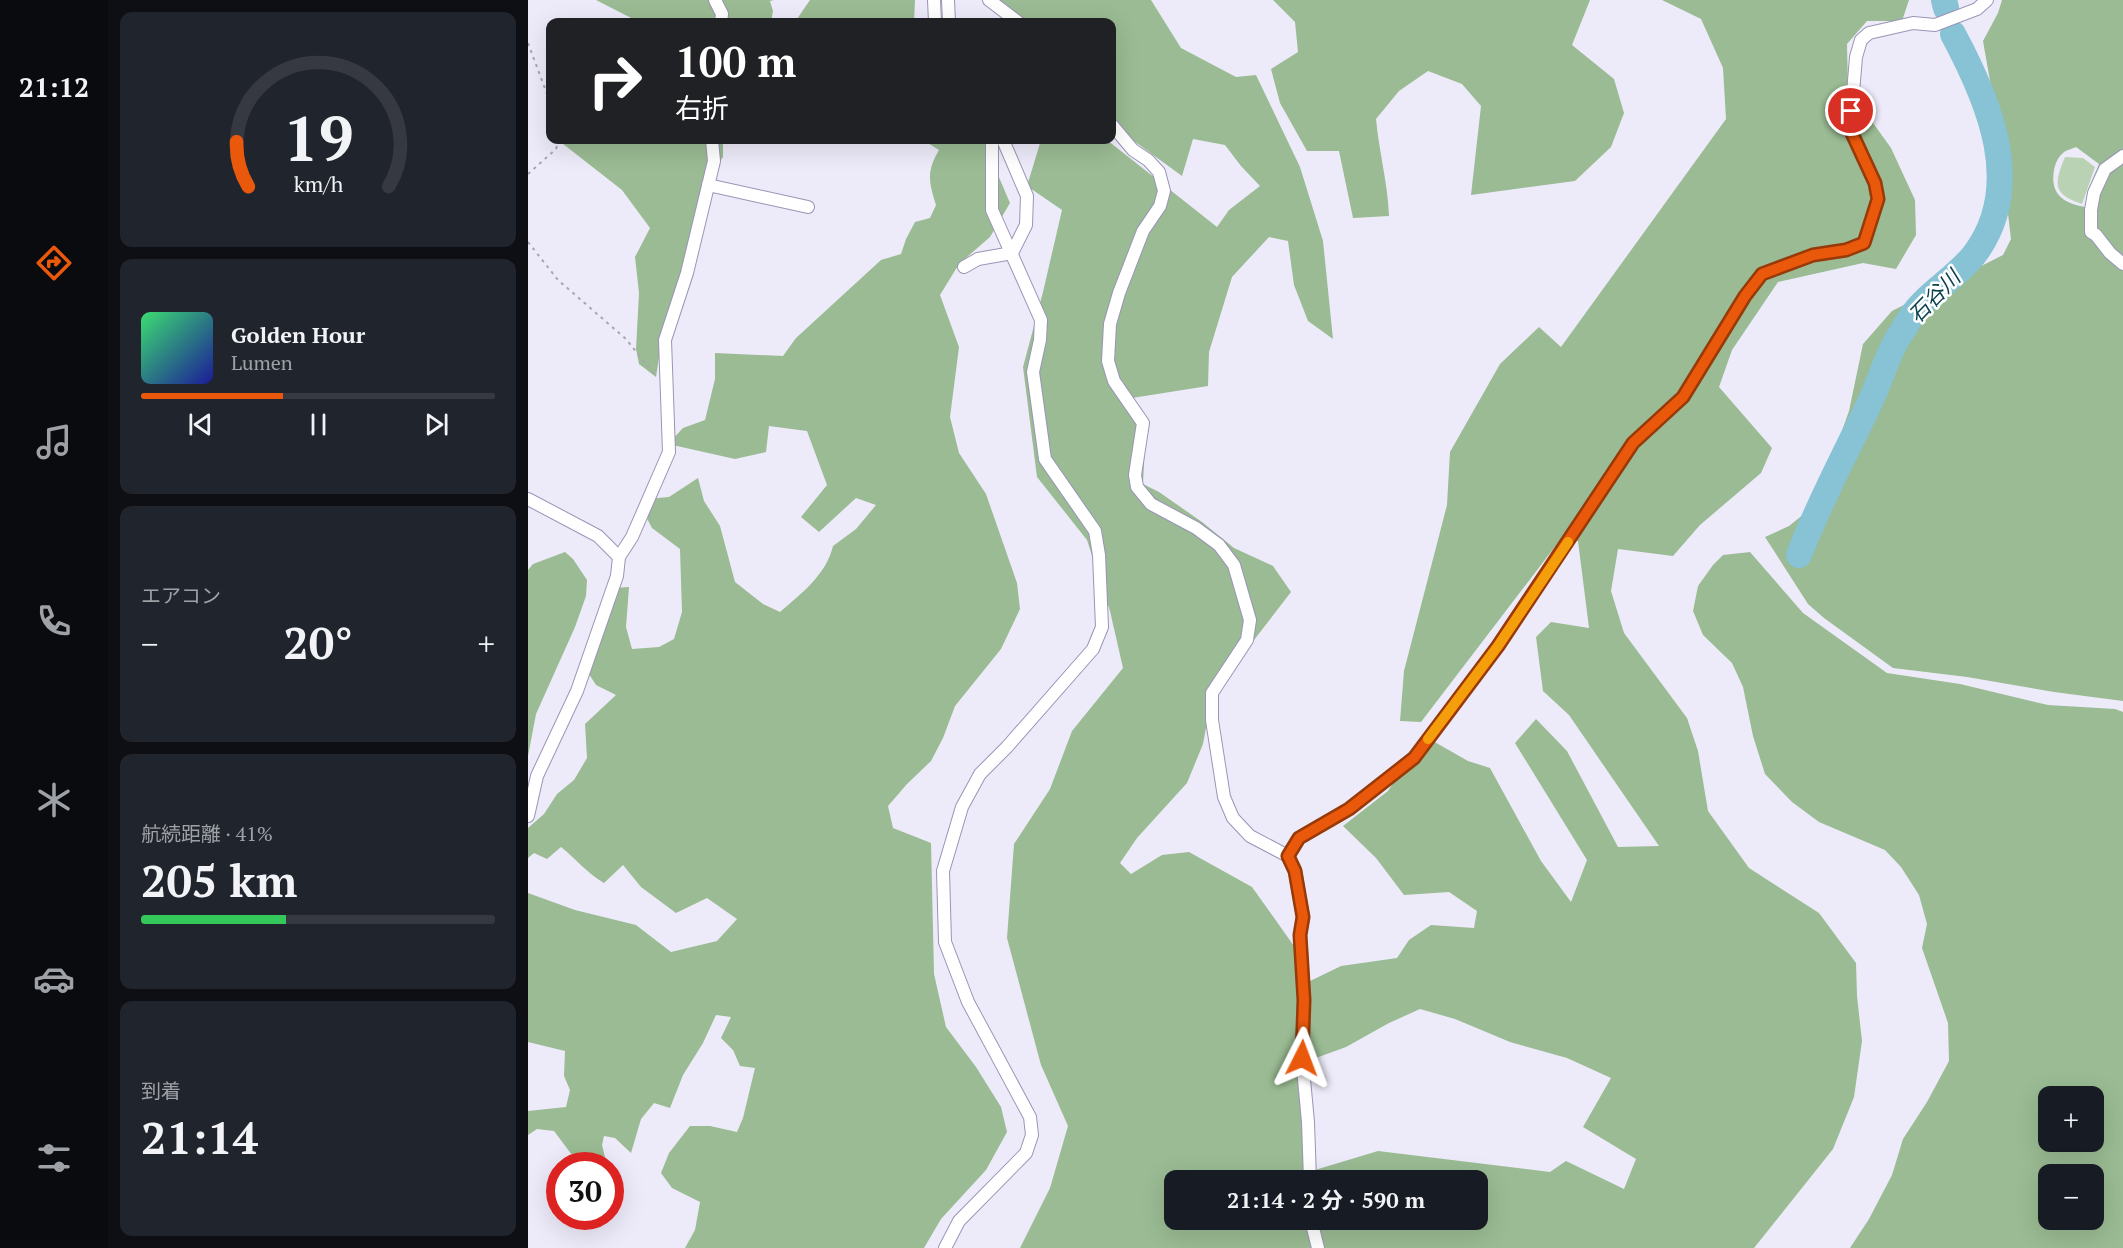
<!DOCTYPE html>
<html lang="ja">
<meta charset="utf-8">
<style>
body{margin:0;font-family:"PT Serif","Noto Sans JP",serif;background:#20242c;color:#f1f3f6;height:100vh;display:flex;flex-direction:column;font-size:22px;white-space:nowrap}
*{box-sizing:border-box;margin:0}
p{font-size:20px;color:#9ea1a6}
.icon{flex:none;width:33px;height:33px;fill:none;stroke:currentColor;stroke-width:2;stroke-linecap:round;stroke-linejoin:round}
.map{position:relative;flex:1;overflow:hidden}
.drawer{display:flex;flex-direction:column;gap:12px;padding:12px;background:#0d0f14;width:420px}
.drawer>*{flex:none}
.top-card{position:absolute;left:18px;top:18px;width:570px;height:126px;border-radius:12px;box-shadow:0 6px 24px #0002;background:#202124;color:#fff;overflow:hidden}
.buttons{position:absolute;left:1510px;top:1086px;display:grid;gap:12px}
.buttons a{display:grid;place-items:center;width:66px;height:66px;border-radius:12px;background:#171b24;box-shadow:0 6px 24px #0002;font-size:30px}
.speed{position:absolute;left:18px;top:1152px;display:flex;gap:12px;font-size:30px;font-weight:700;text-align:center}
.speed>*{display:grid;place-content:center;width:78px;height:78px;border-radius:50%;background:#171b24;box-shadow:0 6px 24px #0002;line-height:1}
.speed .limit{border:9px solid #d22;background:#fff;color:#111}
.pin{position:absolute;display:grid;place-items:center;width:51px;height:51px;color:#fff;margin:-26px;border:3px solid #fff;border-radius:50%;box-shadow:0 2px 6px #0007}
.me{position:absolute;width:66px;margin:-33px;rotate:3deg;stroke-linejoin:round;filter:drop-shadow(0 0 4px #0008)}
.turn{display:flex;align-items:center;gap:21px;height:126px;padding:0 30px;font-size:27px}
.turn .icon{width:78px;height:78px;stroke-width:2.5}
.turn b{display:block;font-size:42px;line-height:51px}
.big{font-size:45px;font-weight:700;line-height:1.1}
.drawer .tile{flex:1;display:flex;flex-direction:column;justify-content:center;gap:9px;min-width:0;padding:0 21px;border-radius:12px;background:#20242c}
.drawer .dial{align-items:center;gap:0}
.dial svg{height:156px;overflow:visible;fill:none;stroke:#363941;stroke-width:7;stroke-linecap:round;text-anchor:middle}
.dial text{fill:#f1f3f6;stroke:none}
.song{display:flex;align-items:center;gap:18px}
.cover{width:72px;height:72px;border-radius:9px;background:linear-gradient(135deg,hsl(140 70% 55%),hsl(240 70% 35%))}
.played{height:6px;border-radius:3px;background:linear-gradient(90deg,#ea580c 40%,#363941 40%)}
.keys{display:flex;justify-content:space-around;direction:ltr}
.heat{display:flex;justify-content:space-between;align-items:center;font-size:33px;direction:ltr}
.charge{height:9px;border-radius:4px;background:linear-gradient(90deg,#34c759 41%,#363941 0)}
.trip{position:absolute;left:636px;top:1170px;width:324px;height:60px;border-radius:12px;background:#171b24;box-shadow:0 6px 24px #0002;font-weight:700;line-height:60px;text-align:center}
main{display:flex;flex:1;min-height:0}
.tabs{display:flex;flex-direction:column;width:108px;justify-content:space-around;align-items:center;background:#090b0e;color:#9ea1a6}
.tabs .icon{width:42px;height:42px}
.tabs .selected{color:#ea580c}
.tabs b{font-size:27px;color:#f1f3f6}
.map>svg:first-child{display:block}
.green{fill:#b9d2b3}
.forest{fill:#9abb93;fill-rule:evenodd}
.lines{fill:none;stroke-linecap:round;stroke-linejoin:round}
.river{stroke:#87c2d5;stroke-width:26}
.minor-casing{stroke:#9a94b6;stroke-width:14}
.path{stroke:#a8a5b4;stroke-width:2;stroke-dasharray:3 4.5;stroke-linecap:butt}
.minor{stroke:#fff;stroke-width:12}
.route-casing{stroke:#983908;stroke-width:15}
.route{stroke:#ea580c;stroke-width:10}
.slow{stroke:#f59e0b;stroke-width:10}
.labels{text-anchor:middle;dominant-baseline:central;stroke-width:5;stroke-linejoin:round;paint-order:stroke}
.water-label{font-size:21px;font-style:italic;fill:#0c4250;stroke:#fff}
</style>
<main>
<nav class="tabs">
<b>21:12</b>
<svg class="icon selected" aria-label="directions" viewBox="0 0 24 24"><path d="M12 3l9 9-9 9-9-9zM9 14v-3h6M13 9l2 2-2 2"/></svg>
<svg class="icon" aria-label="music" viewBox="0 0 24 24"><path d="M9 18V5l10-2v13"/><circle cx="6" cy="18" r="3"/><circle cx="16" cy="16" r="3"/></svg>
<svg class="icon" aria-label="phone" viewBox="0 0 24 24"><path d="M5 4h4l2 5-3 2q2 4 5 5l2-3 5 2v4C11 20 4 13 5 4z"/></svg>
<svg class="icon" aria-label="climate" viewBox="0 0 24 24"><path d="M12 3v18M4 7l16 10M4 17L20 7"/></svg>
<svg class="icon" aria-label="car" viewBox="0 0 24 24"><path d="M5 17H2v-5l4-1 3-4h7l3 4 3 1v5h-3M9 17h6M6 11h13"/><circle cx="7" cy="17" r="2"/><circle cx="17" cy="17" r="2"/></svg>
<svg class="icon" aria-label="filters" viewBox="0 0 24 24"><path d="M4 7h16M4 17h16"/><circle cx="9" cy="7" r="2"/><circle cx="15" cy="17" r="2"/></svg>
</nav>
<section class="drawer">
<div class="tile dial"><svg viewBox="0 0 100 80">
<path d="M14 69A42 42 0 1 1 86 69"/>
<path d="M14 69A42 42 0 0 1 8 46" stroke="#ea580c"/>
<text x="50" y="56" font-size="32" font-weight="700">19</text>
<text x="50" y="72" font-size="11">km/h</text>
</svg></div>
<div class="tile">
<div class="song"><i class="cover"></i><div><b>Golden Hour</b><p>Lumen</p></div></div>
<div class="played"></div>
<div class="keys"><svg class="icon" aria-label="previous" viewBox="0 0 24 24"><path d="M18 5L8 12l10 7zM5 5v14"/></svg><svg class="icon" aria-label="pause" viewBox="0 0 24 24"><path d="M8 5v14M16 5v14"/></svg><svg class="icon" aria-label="next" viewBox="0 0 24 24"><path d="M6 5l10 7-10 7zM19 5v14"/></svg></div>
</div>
<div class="tile"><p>エアコン</p>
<div class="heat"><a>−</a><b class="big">20°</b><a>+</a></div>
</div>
<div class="tile"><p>航続距離 · 41%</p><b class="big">205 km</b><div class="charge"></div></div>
<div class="tile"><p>到着</p><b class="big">21:14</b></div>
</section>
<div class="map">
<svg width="1595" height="1248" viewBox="0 0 1595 1248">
<rect width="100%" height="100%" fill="#edebf9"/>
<path class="green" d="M1537 157 1555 158 1567 167 1554 204C1524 194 1526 184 1537 157Z"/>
<g class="forest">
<polygon points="68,0 246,0 242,1 245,11 243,22 111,22"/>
<polygon points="282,0 387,0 386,22 267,22"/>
<path d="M467 0H623L653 48 708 77 728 75 772 167 795 241 805 339 780 321 766 285 760 241 741 237 704 277 681 352 680 386 604 398 618 424 615 484 631 492 674 522 706 548 745 566 763 592 709 662 683 701 675 744 659 783 609 838 592 863 603 874 634 855 661 852 724 887 771 953 780 982 813 966 869 958 881 940 903 925 946 928 949 911 921 892 876 895 848 858 815 826 860 791 896 736 940 761 962 768 1013 861 1043 902 1059 860 987 743 1008 719 1039 751 1090 847 1131 846 1041 715 1015 691 1008 637 1023 622 1061 628 1050 541 1032 540 893 722 872 721 876 671 919 505 922 452 972 364 1011 327 1033 347 1198 119 1195 68 1173 19 1134 0H1381L1374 21H1339L1319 44 1320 88 1363 148 1387 200 1388 235 1368 269 1335 263 1250 282 1204 350 1191 387 1244 448 1233 473 1172 525 1145 556 1090 549 1083 591 1096 633 1159 718 1170 751 1180 811 1221 868 1291 913 1328 963 1329 996 1334 1041 1326 1097 1305 1149 1226 1248H492L522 1188 540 1126 513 1065 479 938 486 844 522 789 544 731 595 668 582 611 559 540 509 477 495 367 515 292 534 210 499 186 513 140H579L689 227 701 210 732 186 713 166 697 145 665 139 654 176 584 125V22H490ZM892 1009 927 1019 982 1042 1039 1058 1083 1078 1055 1127 1108 1159 1096 1189 1038 1161 1022 1172 850 1151 787 1170 786 1134 777 1062 818 1047 861 1023ZM646 1180H950V1220H646Z"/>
<path d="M745 0H1062L1044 45 1086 79 1096 113 1083 147 1047 181 943 195 953 106 934 84 900 71 871 91 848 119C851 152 860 184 861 216L825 218 811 151H779L752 103 743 69 770 52 767 22Z"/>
<path d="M1474 0H1595V701L1526 692 1439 677 1365 668 1296 618 1280 604 1237 537 1261 526 1281 510 1293 490 1321 411 1335 344 1364 311 1475 255 1483 239 1480 214 1475 138 1467 109 1455 41 1470 13ZM1548 147 1571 164 1560 191 1557 207C1534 203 1522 193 1526 170 1527 164 1530 157 1535 153 1538 150 1544 149 1548 147Z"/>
<polygon points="30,140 195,140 195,157 176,183 168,231 133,344 128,377 111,364 108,349 111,293 107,257 122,228 94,190"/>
<path d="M395 140H455L482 203 462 237 431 264 412 295 431 347 422 417 431 453 458 494 489 583 492 609 473 649 427 706 415 738 403 761 379 784 360 806 365 828 403 843 406 974 418 1027 448 1067 473 1107 479 1132 458 1170 413 1219 396 1248H157L167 1230 172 1202 144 1188 133 1173 141 1153 162 1126H182L209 1132 215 1118 227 1068 212 1066 205 1050 193 1038 203 1017 188 1015 175 1043 155 1075 142 1108 126 1103 113 1119 103 1153 87 1138 76 1136 74 1145 77 1157 71 1165H57L44 1155 26 1131 9 1129 0 1135V1111L38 1107 42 1090 36 1076 37 1051 0 1042V893L47 910 108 925 143 952 189 941 209 919 179 898 148 913 113 887 95 865 76 883C60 874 48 859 33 847L19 859 6 853 0 858V828L16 814 29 794 46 780 59 758 57 724 88 695 68 685 59 671 86 588 101 587 98 627 104 649 131 647 146 639 154 612 152 549 124 528 115 511 119 499 141 497 170 478 176 501 192 526 207 582 235 604 252 612C274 593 298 575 305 546L328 529 348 505 328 498 291 532 273 517 299 485 279 431 241 426 238 452 207 459 140 444 155 428 177 420 187 379V353L255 356 268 338 353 260 373 254 378 239 387 222 402 218 408 205C401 182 398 172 411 150Z"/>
<polygon points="37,552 45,559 59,580 58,596 47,627 8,714 0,756 0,570 5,564"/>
<path d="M1222 552 1275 613 1359 673 1432 684 1520 705 1587 709 1595 712V1248H1322L1341 1219 1364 1175 1375 1139 1399 1102 1421 1061 1420 1023 1394 948 1399 924 1391 895 1373 867 1357 850 1291 822 1264 802 1237 774 1225 736 1215 687 1204 663 1175 635 1165 611 1170 586 1185 565 1195 555ZM1521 1096H1566V1142H1521ZM1521 1174H1566V1220H1521Z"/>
</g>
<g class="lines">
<g class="river">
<polyline points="1416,0 1418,8"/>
<path d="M1271 555C1291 502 1318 453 1342 402 1351 384 1356 365 1365 347 1369 338 1376 329 1381 320 1397 294 1427 279 1446 255 1498 187 1461 101 1425 34"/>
</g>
<g class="minor-casing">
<g id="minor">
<polyline points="187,0 194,14 193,22"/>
<polyline points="406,0 407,22"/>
<polyline points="420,0 421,22"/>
<polyline points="461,0 490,22"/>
<polyline points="584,125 605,150 620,160 631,172 636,191 632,206 615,231 591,293 582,324 580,361 586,381 615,423 607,475 609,487 623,504 668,528 691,545 706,565 722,620 719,640 684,693 684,720 696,797 705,818 722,836 760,856 767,871 775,917 772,935 776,1000 774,1058 780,1122 782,1180"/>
<polyline points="1595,156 1577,169 1566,193 1563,210 1563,232 1568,235 1582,253 1595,264"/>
<polyline points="180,185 280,207"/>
<polyline points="436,267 450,259 484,253 498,225 499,196 475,140"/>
<polyline points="0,499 70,536 91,557"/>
<polyline points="0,816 9,776 49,691 89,576 91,557 104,537 141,452 137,340 159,273 186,161 184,140"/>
<polyline points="760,856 771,838 821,809 886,758 970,646 1105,443 1155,397 1217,296 1234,274 1285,255 1318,250 1336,243 1350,199 1347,183 1322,129 1328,57 1333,40 1341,33 1385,23 1407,25 1449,9 1459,0"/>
<polyline points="783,1220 790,1248"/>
<polyline points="417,1248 431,1221 498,1153 504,1135 502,1117 440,1002 417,942 415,871 434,807 452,774 479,747 565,649 574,627 571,555 567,531 517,459 505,372 512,340 513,320 464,210 464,140"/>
</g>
</g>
<g class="path">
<polyline points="0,43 22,102"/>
<polyline points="0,174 28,149 31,140"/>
<polyline points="0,242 30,280 98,339 126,374"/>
</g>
<use href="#minor" class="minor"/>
</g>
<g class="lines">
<g class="route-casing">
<polyline id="route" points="774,1058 776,1000 772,935 775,917 767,871 760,856 771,838 821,809 886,758 970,646 1105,443 1155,397 1217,296 1234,274 1285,255 1318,250 1336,243 1350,199 1347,183 1322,129 1323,111"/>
</g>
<use href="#route" class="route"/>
<polyline class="slow" points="900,739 970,646 1040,542"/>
</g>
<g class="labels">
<g class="water-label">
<text transform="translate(1406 296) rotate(-46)">石谷川</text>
</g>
</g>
</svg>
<div class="buttons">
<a>+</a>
<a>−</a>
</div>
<div class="speed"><div class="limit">30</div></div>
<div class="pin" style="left:1323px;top:111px;background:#d93025"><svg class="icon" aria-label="arrive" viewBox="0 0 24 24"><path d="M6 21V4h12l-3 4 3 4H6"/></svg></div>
<svg class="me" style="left:774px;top:1058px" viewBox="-20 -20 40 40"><path d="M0-17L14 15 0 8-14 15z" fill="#ea580c" stroke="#fff" stroke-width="4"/></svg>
<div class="trip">21:14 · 2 分 · 590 m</div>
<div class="top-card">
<div class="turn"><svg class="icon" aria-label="right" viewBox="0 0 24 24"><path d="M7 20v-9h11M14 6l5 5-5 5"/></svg><div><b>100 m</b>右折</div></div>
</div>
</div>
</main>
